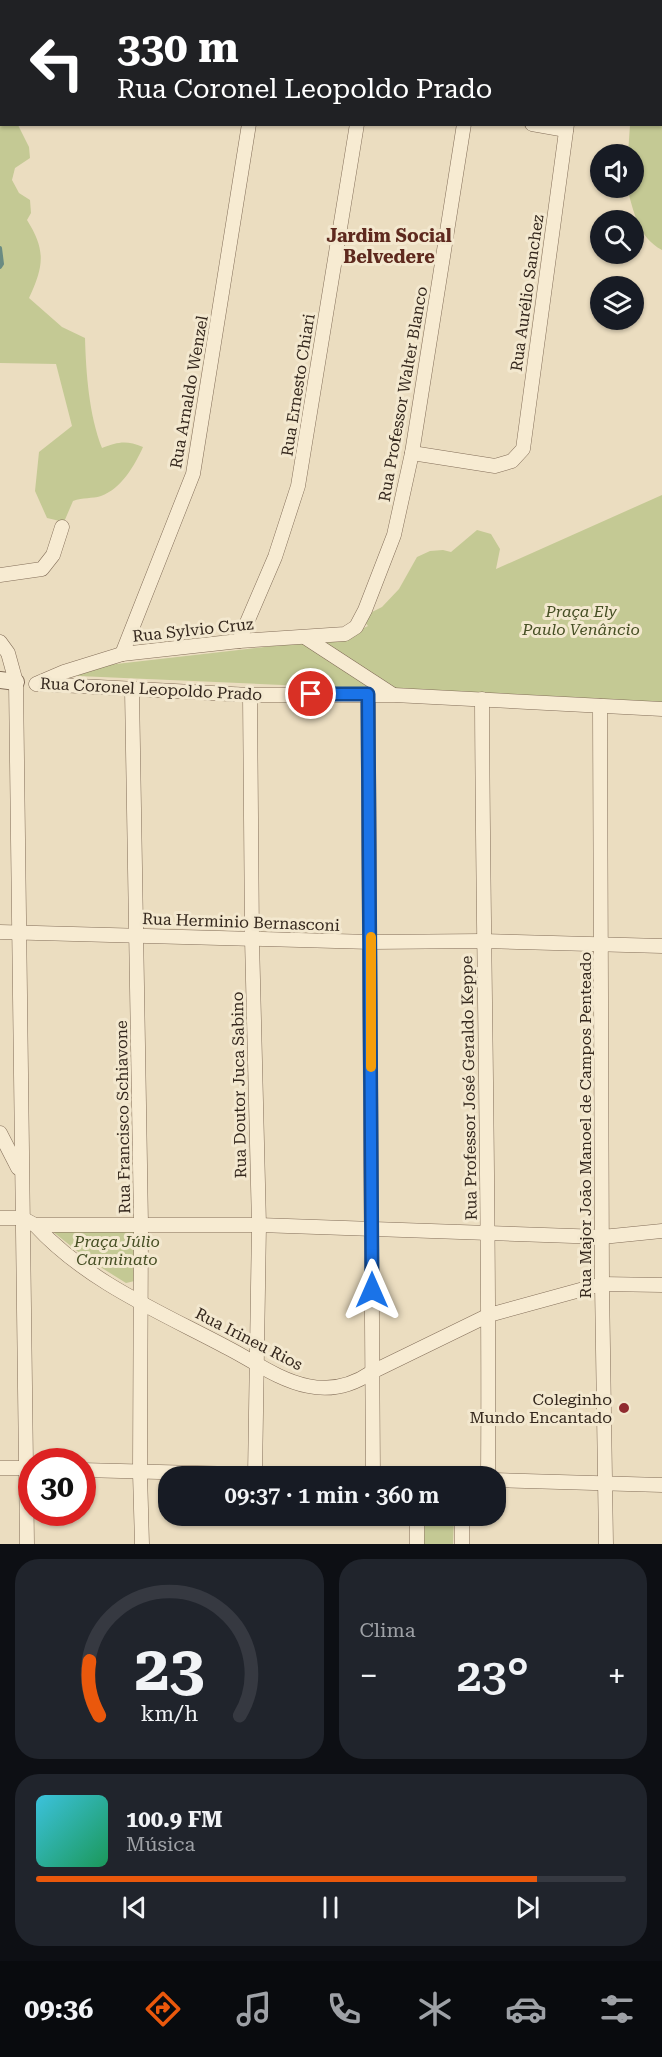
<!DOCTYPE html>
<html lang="pt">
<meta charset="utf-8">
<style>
body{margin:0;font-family:"Roboto Serif",serif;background:#20242c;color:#f1f3f6;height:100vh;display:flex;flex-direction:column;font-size:22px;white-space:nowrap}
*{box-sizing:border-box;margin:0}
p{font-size:20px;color:#9ea1a6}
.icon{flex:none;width:33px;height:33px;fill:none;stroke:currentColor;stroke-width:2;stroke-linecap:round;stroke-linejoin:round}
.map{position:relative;height:1544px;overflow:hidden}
.panel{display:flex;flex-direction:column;gap:15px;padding:15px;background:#0d0f14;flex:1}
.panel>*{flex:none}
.top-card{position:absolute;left:0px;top:0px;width:663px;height:126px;box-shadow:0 2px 4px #0004;background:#202124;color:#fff;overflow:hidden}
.controls{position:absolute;left:590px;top:144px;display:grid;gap:12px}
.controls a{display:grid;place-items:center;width:54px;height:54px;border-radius:50%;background:#171b24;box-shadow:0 2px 4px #0004;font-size:30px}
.speed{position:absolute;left:18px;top:1448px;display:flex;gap:12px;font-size:30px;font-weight:700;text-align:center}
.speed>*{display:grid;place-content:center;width:78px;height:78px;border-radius:50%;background:#171b24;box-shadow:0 2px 4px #0004;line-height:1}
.speed .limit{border:9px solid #d22;background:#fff;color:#111}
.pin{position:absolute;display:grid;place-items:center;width:51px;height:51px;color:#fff;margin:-26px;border:3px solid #fff;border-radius:50%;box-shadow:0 2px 6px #0007}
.me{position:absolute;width:66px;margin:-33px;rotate:0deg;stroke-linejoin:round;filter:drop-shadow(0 0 4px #0008)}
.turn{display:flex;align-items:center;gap:21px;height:126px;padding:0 18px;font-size:27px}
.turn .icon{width:78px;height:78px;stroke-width:2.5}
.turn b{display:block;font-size:42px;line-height:51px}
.big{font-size:45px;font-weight:600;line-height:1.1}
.panel .widget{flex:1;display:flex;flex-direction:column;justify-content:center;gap:9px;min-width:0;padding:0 21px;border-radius:24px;background:#20242c}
.panel .dial{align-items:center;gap:0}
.dial svg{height:156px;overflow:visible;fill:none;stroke:#363941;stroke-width:7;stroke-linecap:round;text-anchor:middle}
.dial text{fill:#f1f3f6;stroke:none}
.song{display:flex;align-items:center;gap:18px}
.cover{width:72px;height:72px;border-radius:9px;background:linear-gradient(135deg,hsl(190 70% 55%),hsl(150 70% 35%))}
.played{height:6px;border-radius:3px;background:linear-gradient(90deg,#ea580c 85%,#363941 85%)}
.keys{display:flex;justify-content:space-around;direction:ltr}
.heat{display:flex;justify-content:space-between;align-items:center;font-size:33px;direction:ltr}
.panel .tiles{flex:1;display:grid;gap:15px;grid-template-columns:1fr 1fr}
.widget:last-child{grid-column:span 2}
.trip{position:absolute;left:158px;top:1466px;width:348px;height:60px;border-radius:24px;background:#171b24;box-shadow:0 2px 4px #0004;font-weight:600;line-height:60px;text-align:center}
.tabs{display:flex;height:96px;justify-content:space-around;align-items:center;background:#090b0e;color:#9ea1a6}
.tabs .icon{width:42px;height:42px}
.tabs .selected{color:#ea580c}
.tabs b{font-size:27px;color:#f1f3f6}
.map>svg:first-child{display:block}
.green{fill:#c4c994}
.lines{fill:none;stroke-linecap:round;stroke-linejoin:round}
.stream{stroke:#6a8b82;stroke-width:4}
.minor-casing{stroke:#836e59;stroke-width:15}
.tertiary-casing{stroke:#836e59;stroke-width:18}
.minor{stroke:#f7ebd2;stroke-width:14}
.tertiary{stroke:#f7ebd2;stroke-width:16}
.route-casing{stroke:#114b97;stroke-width:15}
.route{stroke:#1a73e8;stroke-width:10}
.slow{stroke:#f59e0b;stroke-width:10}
.poi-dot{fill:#902b2f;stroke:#f3e8cf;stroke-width:2}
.labels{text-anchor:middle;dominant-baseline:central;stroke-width:6;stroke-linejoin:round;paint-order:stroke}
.street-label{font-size:16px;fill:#34271d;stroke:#f3e8cf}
.park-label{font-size:16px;font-style:italic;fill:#464f24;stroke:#f3e8cf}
.poi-label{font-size:16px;fill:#34271d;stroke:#f3e8cf;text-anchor:end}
.neighbourhood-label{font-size:18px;font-weight:bold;fill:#5e291e;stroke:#f3e8cf}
</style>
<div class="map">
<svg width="662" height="1544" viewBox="0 0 662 1544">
<rect width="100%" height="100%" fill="#ebddc0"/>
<g class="green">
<path d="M662 0V250C638 237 634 212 627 188H633V154H628L630 125 662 124Z"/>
<path d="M0 102 2 124 18 125 29 147 30 158 15 168 12 180 19 193 30 200 31 213 27 220C46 250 44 266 29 298L62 327 85 338C86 373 89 415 102 448 118 442 126 440 143 447 135 465 121 489 101 496 92 499 83 497 73 501L64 522 47 518 35 491 39 452 72 426 56 364 0 363Z"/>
<polygon points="662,495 662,707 440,692 78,676 78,671 90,667 342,638 368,626 364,621 370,613 382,607 399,589 417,557 430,551 443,550 451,552 477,530 491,534 500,549 496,569"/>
<polygon points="135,1227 139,1280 126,1283 86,1258 52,1231"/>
<polygon points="425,1515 454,1515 453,1544 424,1544"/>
</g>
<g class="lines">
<polyline class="stream" points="0,248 2,264 0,267"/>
<g class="minor-casing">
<g id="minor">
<polyline points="269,2 269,0"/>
<polyline points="376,2 376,0"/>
<polyline points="482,2 483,0"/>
<polyline points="532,124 566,130"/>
<polyline points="412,453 495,466 512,461 523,449 567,124"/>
<polyline points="0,575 42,569 53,555 62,527"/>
<polyline points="306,638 392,694"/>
<polyline points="239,641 275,557 298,486 357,124"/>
<polyline points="0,642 8,653 16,682 27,1544"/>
<polyline points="122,654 193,474 249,124"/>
<polyline points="36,684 64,672 122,654 239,641 345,634 356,627 365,610 394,535 412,453 464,124"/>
<polyline points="41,684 250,695 394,695 662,709"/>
<polyline points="132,690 141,1224 140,1473 142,1544"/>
<polyline points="368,694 373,1476"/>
<polyline points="250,695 252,939 259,1225 255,1475"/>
<path d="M482 699C483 958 490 1217 488 1476"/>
<polyline points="600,706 602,1284 606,1544"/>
<polyline points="0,932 371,942 483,941 662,946"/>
<polyline points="0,1133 18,1168"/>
<polyline points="0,1218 22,1218 35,1225 259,1225 602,1237 662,1231"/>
<path d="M35 1225C86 1281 160 1312 226 1347 252 1360 278 1380 308 1386 331 1391 353 1385 372 1372L489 1315 602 1284 662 1285"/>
<polyline points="0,1468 32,1468"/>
<polyline points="82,1470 308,1476"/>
<polyline points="495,1480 662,1485"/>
<polyline points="462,1515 462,1544"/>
<polyline points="417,1544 417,1515"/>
</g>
</g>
<g class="tertiary-casing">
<polyline id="tertiary" points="0,680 16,682"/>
</g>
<use href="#minor" class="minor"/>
<use href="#tertiary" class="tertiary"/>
</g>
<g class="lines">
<g class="route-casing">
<polyline id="route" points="311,694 368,694 372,1290"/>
</g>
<use href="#route" class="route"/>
<polyline class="slow" points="371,937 371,1067"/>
</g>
<circle class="poi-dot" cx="624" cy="1408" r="6"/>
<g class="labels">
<g class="street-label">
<text transform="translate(527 293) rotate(-82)">Rua Aurélio Sanchez</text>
<text transform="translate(298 385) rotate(-81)">Rua Ernesto Chiari</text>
<text transform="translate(189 392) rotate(-80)">Rua Arnaldo Wenzel</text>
<text transform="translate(403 394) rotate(-80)">Rua Professor Walter Blanco</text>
<text transform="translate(193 630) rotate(-6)">Rua Sylvio Cruz</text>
<text transform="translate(151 689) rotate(3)">Rua Coronel Leopoldo Prado</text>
<text transform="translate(241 922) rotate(2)">Rua Herminio Bernasconi</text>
<text transform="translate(239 1085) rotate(-91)">Rua Doutor Juca Sabino</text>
<text transform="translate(469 1088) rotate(-91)">Rua Professor José Geraldo Keppe</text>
<text transform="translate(123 1117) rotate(-91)">Rua Francisco Schiavone</text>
<text transform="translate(585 1125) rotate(-90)">Rua Major João Manoel de Campos Penteado</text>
<text transform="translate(249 1339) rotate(27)">Rua Irineu Rios</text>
</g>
<g class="park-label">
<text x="581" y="611">Praça Ely<tspan x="581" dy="18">Paulo Venâncio</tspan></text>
<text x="117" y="1241">Praça Júlio<tspan x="117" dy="18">Carminato</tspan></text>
</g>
<g class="poi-label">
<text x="612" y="1399">Coleginho<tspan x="612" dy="18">Mundo Encantado</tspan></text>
</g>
<g class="neighbourhood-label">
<text x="389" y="235">Jardim Social<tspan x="389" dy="21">Belvedere</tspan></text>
</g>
</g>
</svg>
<div class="controls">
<a><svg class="icon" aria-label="sound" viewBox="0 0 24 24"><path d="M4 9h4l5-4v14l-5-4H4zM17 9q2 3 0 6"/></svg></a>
<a><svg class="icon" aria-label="search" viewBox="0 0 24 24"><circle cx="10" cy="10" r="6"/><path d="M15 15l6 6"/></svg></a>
<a><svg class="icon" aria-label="layers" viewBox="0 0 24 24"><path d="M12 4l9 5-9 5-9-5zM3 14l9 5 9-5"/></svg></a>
</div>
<div class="speed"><div class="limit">30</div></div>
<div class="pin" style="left:311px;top:694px;background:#d93025"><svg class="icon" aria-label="arrive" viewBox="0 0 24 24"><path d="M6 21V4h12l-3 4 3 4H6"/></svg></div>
<svg class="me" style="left:372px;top:1290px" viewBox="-20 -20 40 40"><path d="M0-17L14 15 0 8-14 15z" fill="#1a73e8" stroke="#fff" stroke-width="4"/></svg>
<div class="trip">09:37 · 1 min · 360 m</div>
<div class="top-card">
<div class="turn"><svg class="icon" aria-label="left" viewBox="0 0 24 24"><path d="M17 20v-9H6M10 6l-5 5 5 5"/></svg><div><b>330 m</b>Rua Coronel Leopoldo Prado</div></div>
</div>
</div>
<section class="panel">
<div class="tiles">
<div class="widget dial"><svg viewBox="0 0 100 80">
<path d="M14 69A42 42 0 1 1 86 69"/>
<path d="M14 69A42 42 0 0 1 9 41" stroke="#ea580c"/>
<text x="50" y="56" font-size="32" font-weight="700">23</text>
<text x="50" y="72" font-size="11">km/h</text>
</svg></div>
<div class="widget"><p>Clima</p>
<div class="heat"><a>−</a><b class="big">23°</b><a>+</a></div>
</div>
<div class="widget">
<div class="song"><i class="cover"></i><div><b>100.9 FM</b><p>Música</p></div></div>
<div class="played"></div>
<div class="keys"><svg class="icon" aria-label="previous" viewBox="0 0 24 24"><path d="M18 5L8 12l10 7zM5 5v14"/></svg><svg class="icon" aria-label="pause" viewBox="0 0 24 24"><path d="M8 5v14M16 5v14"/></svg><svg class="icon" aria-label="next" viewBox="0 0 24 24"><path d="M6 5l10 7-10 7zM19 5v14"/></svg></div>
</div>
</div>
</section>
<nav class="tabs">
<b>09:36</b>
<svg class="icon selected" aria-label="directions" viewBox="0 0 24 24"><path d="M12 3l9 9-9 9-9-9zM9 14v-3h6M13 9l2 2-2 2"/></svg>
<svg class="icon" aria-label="music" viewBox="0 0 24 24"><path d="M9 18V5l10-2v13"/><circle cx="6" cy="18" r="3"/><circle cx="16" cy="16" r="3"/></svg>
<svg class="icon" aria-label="phone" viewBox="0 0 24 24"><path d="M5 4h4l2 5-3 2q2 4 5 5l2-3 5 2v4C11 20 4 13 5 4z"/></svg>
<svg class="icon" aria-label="climate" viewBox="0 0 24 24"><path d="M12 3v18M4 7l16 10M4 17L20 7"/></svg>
<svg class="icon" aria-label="car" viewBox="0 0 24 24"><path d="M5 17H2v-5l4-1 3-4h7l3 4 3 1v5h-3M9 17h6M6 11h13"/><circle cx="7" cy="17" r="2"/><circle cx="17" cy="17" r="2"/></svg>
<svg class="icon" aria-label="filters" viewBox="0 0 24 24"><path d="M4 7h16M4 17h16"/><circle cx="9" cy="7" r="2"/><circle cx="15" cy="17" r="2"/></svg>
</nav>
